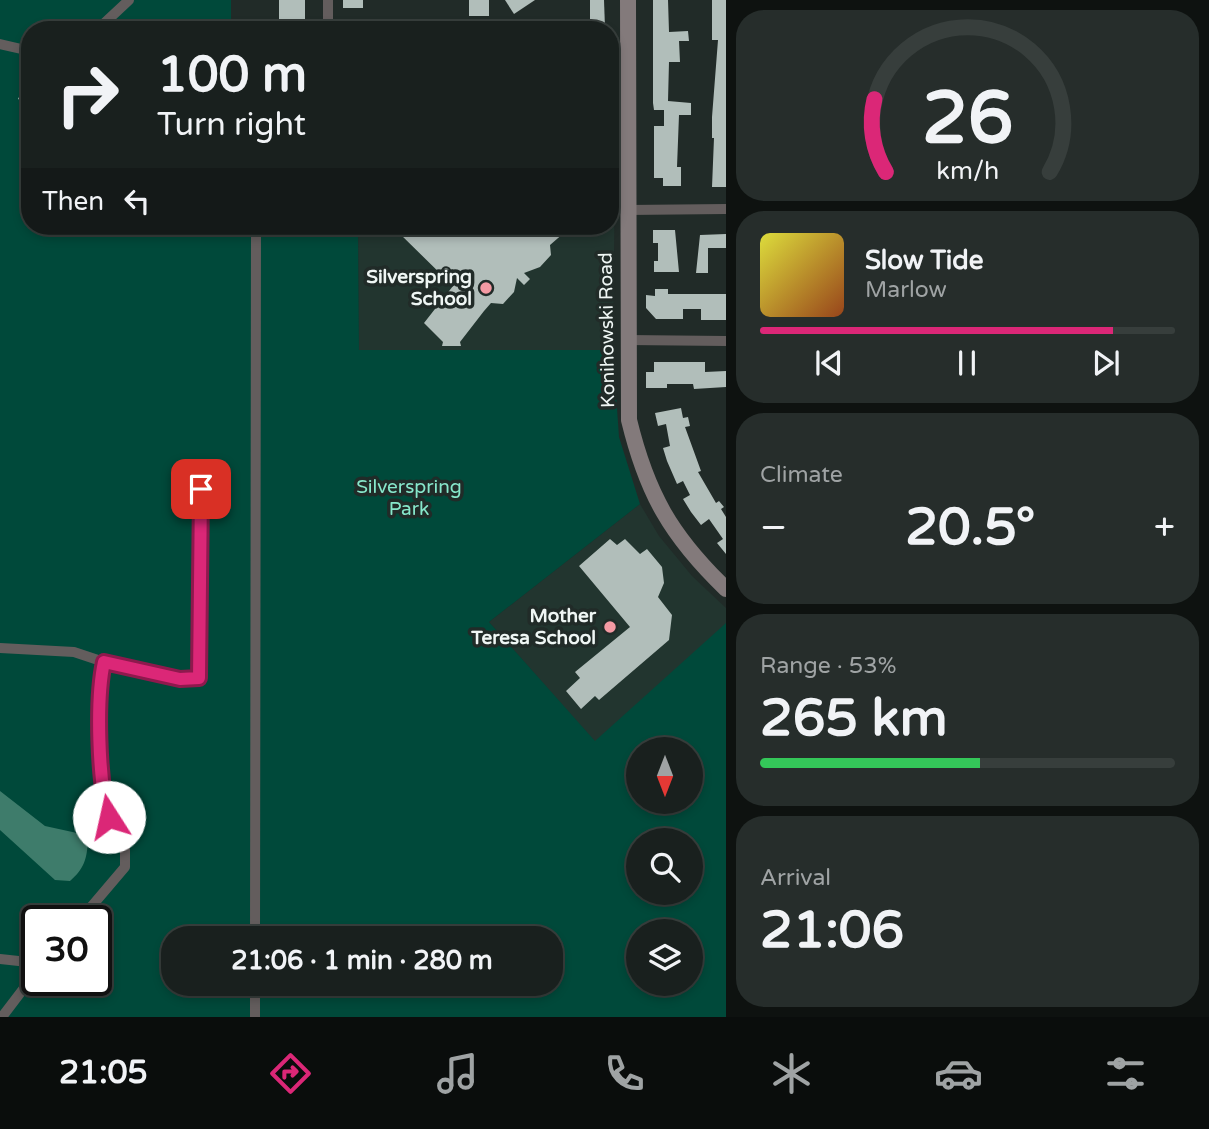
<!DOCTYPE html>
<meta charset="utf-8">
<style>
body{margin:0;font-family:"Varela Round",sans-serif;background:#262d2b;color:#f1f3f6;height:100vh;display:flex;flex-direction:column;font-size:26px;white-space:nowrap}
*{box-sizing:border-box;margin:0}
p{font-size:23px;color:#9fa3a4}
.icon{flex:none;width:38px;height:38px;fill:none;stroke:currentColor;stroke-width:2;stroke-linecap:round;stroke-linejoin:round}
.map{position:relative;flex:1;overflow:hidden}
.details{display:flex;flex-direction:column;gap:10px;padding:10px;background:#0e1210;width:483px}
.details>*{flex:none}
.guide{position:absolute;left:21px;top:21px;width:598px;height:214px;border-radius:28px;box-shadow:0 4px 10px #0003,0 0 0 2px #373e3c;background:#19201e;color:#f1f3f6;overflow:hidden}
.needle{width:46px;rotate:180deg}
.buttons{position:absolute;left:626px;top:737px;display:grid;gap:14px}
.buttons a{display:grid;place-items:center;width:77px;height:77px;border-radius:50%;background:#19201e;box-shadow:0 4px 10px #0003,0 0 0 2px #373e3c;font-size:35px}
.speed{position:absolute;left:21px;top:905px;display:flex;gap:14px;font-size:35px;font-weight:700;text-align:center}
.speed>*{display:grid;place-content:center;width:91px;height:91px;border-radius:50%;background:#19201e;box-shadow:0 4px 10px #0003,0 0 0 2px #373e3c;line-height:1}
.speed .limit{border:4px solid #111;border-radius:10px;background:#fff;color:#111}
.pin{position:absolute;display:grid;place-items:center;width:60px;height:60px;color:#fff;margin:-30px;border-radius:14px;box-shadow:0 4px 10px #0006}
.me{position:absolute;width:77px;margin:-38px;rotate:350deg;stroke-linejoin:round;filter:drop-shadow(0 0 5px #0008)}
.turn{display:flex;align-items:center;gap:24px;height:147px;padding:0 21px;font-size:32px}
.turn .icon{width:91px;height:91px;stroke-width:2.5}
.turn b{display:block;font-size:49px;line-height:60px}
.then{display:flex;align-items:center;height:66px;padding:0 21px;background:#0003;gap:14px;font-size:26px}
.big{font-size:52px;font-weight:700;line-height:1.1}
.details .card{flex:1;display:flex;flex-direction:column;justify-content:center;gap:10px;min-width:0;padding:0 24px;border-radius:28px;background:#262d2b}
.details .dial{align-items:center;gap:0}
.dial svg{height:182px;overflow:visible;fill:none;stroke:#373e3c;stroke-width:7;stroke-linecap:round;text-anchor:middle}
.dial text{fill:#f1f3f6;stroke:none}
.song{display:flex;align-items:center;gap:21px}
.cover{width:84px;height:84px;border-radius:10px;background:linear-gradient(135deg,hsl(60 70% 55%),hsl(20 70% 35%))}
.played{height:7px;border-radius:4px;background:linear-gradient(90deg,#db2777 85%,#373e3c 85%)}
.keys{display:flex;justify-content:space-around;direction:ltr}
.heat{display:flex;justify-content:space-between;align-items:center;font-size:38px;direction:ltr}
.charge{height:10px;border-radius:5px;background:linear-gradient(90deg,#34c759 53%,#373e3c 0)}
.trip{position:absolute;left:161px;top:926px;width:402px;height:70px;border-radius:28px;background:#19201e;box-shadow:0 4px 10px #0003,0 0 0 2px #373e3c;font-weight:700;line-height:70px;text-align:center}
.dock{display:flex;height:112px;justify-content:space-around;align-items:center;background:#0a0d0c;color:#9fa3a4}
.dock .icon{width:49px;height:49px}
.dock .selected{color:#db2777}
.dock b{font-size:32px;color:#f1f3f6}
main{display:flex;flex:1;min-height:0}
.map>svg:first-child{display:block}
.built{fill:#22352f}
.green{fill:#00493a;fill-rule:evenodd}
.water{fill:#3e7c6b}
.building{fill:#b1beba}
.lines{fill:none;stroke-linecap:round;stroke-linejoin:round}
.street{stroke:#635d5d;stroke-width:10}
.secondary{stroke:#837a7b;stroke-width:16}
.route-casing{stroke:#8e194d;stroke-width:18}
.route{stroke:#db2777;stroke-width:12}
.poi-dot{fill:#f49aa3;stroke:#212b28;stroke-width:2.5}
.labels{text-anchor:middle;dominant-baseline:central;stroke-width:7;stroke-linejoin:round;paint-order:stroke}
.poi-label{font-size:19px;font-weight:bold;fill:#eff6f4;stroke:#212b28;text-anchor:end}
.street-label{font-size:19px;fill:#eff6f4;stroke:#212b28}
.park-label{font-size:19px;fill:#87e7cb;stroke:#212b28}
</style>
<main>
<div class="map">
<svg width="726" height="1017" viewBox="0 0 726 1017">
<rect width="100%" height="100%" fill="#212b28"/>
<g class="built">
<polygon points="611,160 615,160 613,350 359,350 358,226 611,226"/>
<polygon points="640,504 659,536 692,576 726,608 726,633 595,742 489,622"/>
</g>
<path class="green" d="M0 0H231V30H30V226H358L359 350H613L619 437 640 504 489 622 595 741 726 623V1017H0ZM639 749H691V802H639ZM639 840H691V892H639ZM37 920H96V980H37ZM639 931H691V984H639ZM173 938H551V984H173Z"/>
<path class="water" d="M0 791 45 826 77 833 88 840C87 859 84 869 70 881L55 880 0 830Z"/>
<g class="building">
<polygon points="279,0 305,0 305,26 279,30"/>
<rect x="343" y="0" width="20" height="8"/>
<rect x="469" y="0" width="20" height="16"/>
<polygon points="505,0 535,0 514,14"/>
<polygon points="590,0 604,0 605,28 590,28"/>
<polygon points="653,0 668,0 669,32 688,31 689,41 679,41 680,62 669,62 668,101 691,103 691,115 679,115 677,167 681,167 681,186 663,186 663,178 654,178 654,126 664,126 664,110 654,110 653,103"/>
<polygon points="712,0 726,0 726,187 712,187 714,138 712,138 712,117 718,40 712,40"/>
<polygon points="30,76 30,105 18,99"/>
<polygon points="404,226 449,226 455,232 461,226 572,226 550,245 551,255 540,267 524,273 530,279 524,285 517,278 514,292 503,304 491,303 484,311 460,342 461,346 442,346 443,342 424,323 453,286 398,232"/>
<polygon points="653,230 675,230 679,272 654,272 654,261 658,261 658,243 653,243"/>
<polygon points="726,234 726,248 708,248 708,273 696,273 700,235"/>
<polygon points="655,289 668,289 668,294 726,294 726,320 701,320 701,309 683,309 683,319 656,319 646,308 646,295 655,296"/>
<polygon points="654,362 705,362 705,372 726,371 726,387 694,389 693,384 667,384 667,388 646,388 646,372 654,372"/>
<polygon points="681,408 683,418 688,417 690,426 685,427 701,471 698,472 716,503 719,501 724,507 721,509 726,517 726,554 717,543 723,539 709,519 701,525 691,512 683,499 690,495 683,481 677,484 667,461 663,448 670,446 666,424 658,426 655,413"/>
<polygon points="610,539 617,545 625,539 640,554 647,549 662,567 664,583 658,597 672,615 669,640 599,700 595,696 581,709 566,691 580,678 575,672 630,627 579,566"/>
</g>
<g class="lines">
<g class="street">
<polyline points="328,0 328,30"/>
<polyline points="97,30 129,0"/>
<polyline points="0,44 30,51"/>
<polyline points="611,94 628,95"/>
<polyline points="627,210 726,209"/>
<polyline points="627,340 726,341"/>
<polyline points="0,648 74,652 104,662"/>
<polyline points="80,920 125,867 125,850 103,798 101,676 104,662 180,679 199,678 201,489"/>
<polyline points="255,938 256,226"/>
<polyline points="0,959 37,963"/>
<polyline points="2,1017 37,971"/>
<polyline points="255,1017 255,984"/>
</g>
<path class="secondary" d="M628 0 629 420C647 494 671 536 726 589"/>
</g>
<g class="lines">
<g class="route-casing">
<path id="route" d="M109 817C98 781 96 699 104 662L180 679 199 678 201 489"/>
</g>
<use href="#route" class="route"/>
</g>
<g class="poi-dot">
<circle cx="486" cy="288" r="7"/>
<circle cx="610" cy="627" r="7"/>
</g>
<g class="labels">
<g class="poi-label">
<text x="472" y="277">Silverspring<tspan x="472" dy="22">School</tspan></text>
<text x="596" y="616">Mother<tspan x="596" dy="22">Teresa School</tspan></text>
</g>
<g class="street-label">
<text transform="translate(607 330) rotate(-91)">Konihowski Road</text>
</g>
<g class="park-label">
<text x="409" y="487">Silverspring<tspan x="409" dy="22">Park</tspan></text>
</g>
</g>
</svg>
<div class="buttons">
<a><svg class="needle" viewBox="-14 -14 28 28"><path d="M0-13l5 13h-10z" fill="#e53935"/><path d="M0 13l5-13h-10z" fill="#9fa3a4"/></svg></a>
<a><svg class="icon" aria-label="search" viewBox="0 0 24 24"><circle cx="10" cy="10" r="6"/><path d="M15 15l6 6"/></svg></a>
<a><svg class="icon" aria-label="layers" viewBox="0 0 24 24"><path d="M12 4l9 5-9 5-9-5zM3 14l9 5 9-5"/></svg></a>
</div>
<div class="speed"><div class="limit">30</div></div>
<div class="pin" style="left:201px;top:489px;background:#d93025"><svg class="icon" aria-label="arrive" viewBox="0 0 24 24"><path d="M6 21V4h12l-3 4 3 4H6"/></svg></div>
<svg class="me" style="left:109px;top:817px" viewBox="-20 -20 40 40"><circle r="19" fill="#fff"/><path d="M0-13L10 11 0 6-10 11z" fill="#db2777"/></svg>
<div class="trip">21:06 · 1 min · 280 m</div>
<div class="guide">
<div class="turn"><svg class="icon" aria-label="right" viewBox="0 0 24 24"><path d="M7 20v-9h11M14 6l5 5-5 5"/></svg><div><b>100 m</b>Turn right</div></div>
<div class="then">Then<svg class="icon" aria-label="left" viewBox="0 0 24 24"><path d="M17 20v-9H6M10 6l-5 5 5 5"/></svg></div>
</div>
</div>
<section class="details">
<div class="card dial"><svg viewBox="0 0 100 80">
<path d="M14 69A42 42 0 1 1 86 69"/>
<path d="M14 69A42 42 0 0 1 9 37" stroke="#db2777"/>
<text x="50" y="56" font-size="32" font-weight="700">26</text>
<text x="50" y="72" font-size="11">km/h</text>
</svg></div>
<div class="card">
<div class="song"><i class="cover"></i><div><b>Slow Tide</b><p>Marlow</p></div></div>
<div class="played"></div>
<div class="keys"><svg class="icon" aria-label="previous" viewBox="0 0 24 24"><path d="M18 5L8 12l10 7zM5 5v14"/></svg><svg class="icon" aria-label="pause" viewBox="0 0 24 24"><path d="M8 5v14M16 5v14"/></svg><svg class="icon" aria-label="next" viewBox="0 0 24 24"><path d="M6 5l10 7-10 7zM19 5v14"/></svg></div>
</div>
<div class="card"><p>Climate</p>
<div class="heat"><a>−</a><b class="big">20.5°</b><a>+</a></div>
</div>
<div class="card"><p>Range · 53%</p><b class="big">265 km</b><div class="charge"></div></div>
<div class="card"><p>Arrival</p><b class="big">21:06</b></div>
</section>
</main>
<nav class="dock">
<b>21:05</b>
<svg class="icon selected" aria-label="directions" viewBox="0 0 24 24"><path d="M12 3l9 9-9 9-9-9zM9 14v-3h6M13 9l2 2-2 2"/></svg>
<svg class="icon" aria-label="music" viewBox="0 0 24 24"><path d="M9 18V5l10-2v13"/><circle cx="6" cy="18" r="3"/><circle cx="16" cy="16" r="3"/></svg>
<svg class="icon" aria-label="phone" viewBox="0 0 24 24"><path d="M5 4h4l2 5-3 2q2 4 5 5l2-3 5 2v4C11 20 4 13 5 4z"/></svg>
<svg class="icon" aria-label="climate" viewBox="0 0 24 24"><path d="M12 3v18M4 7l16 10M4 17L20 7"/></svg>
<svg class="icon" aria-label="car" viewBox="0 0 24 24"><path d="M5 17H2v-5l4-1 3-4h7l3 4 3 1v5h-3M9 17h6M6 11h13"/><circle cx="7" cy="17" r="2"/><circle cx="17" cy="17" r="2"/></svg>
<svg class="icon" aria-label="filters" viewBox="0 0 24 24"><path d="M4 7h16M4 17h16"/><circle cx="9" cy="7" r="2"/><circle cx="15" cy="17" r="2"/></svg>
</nav>
